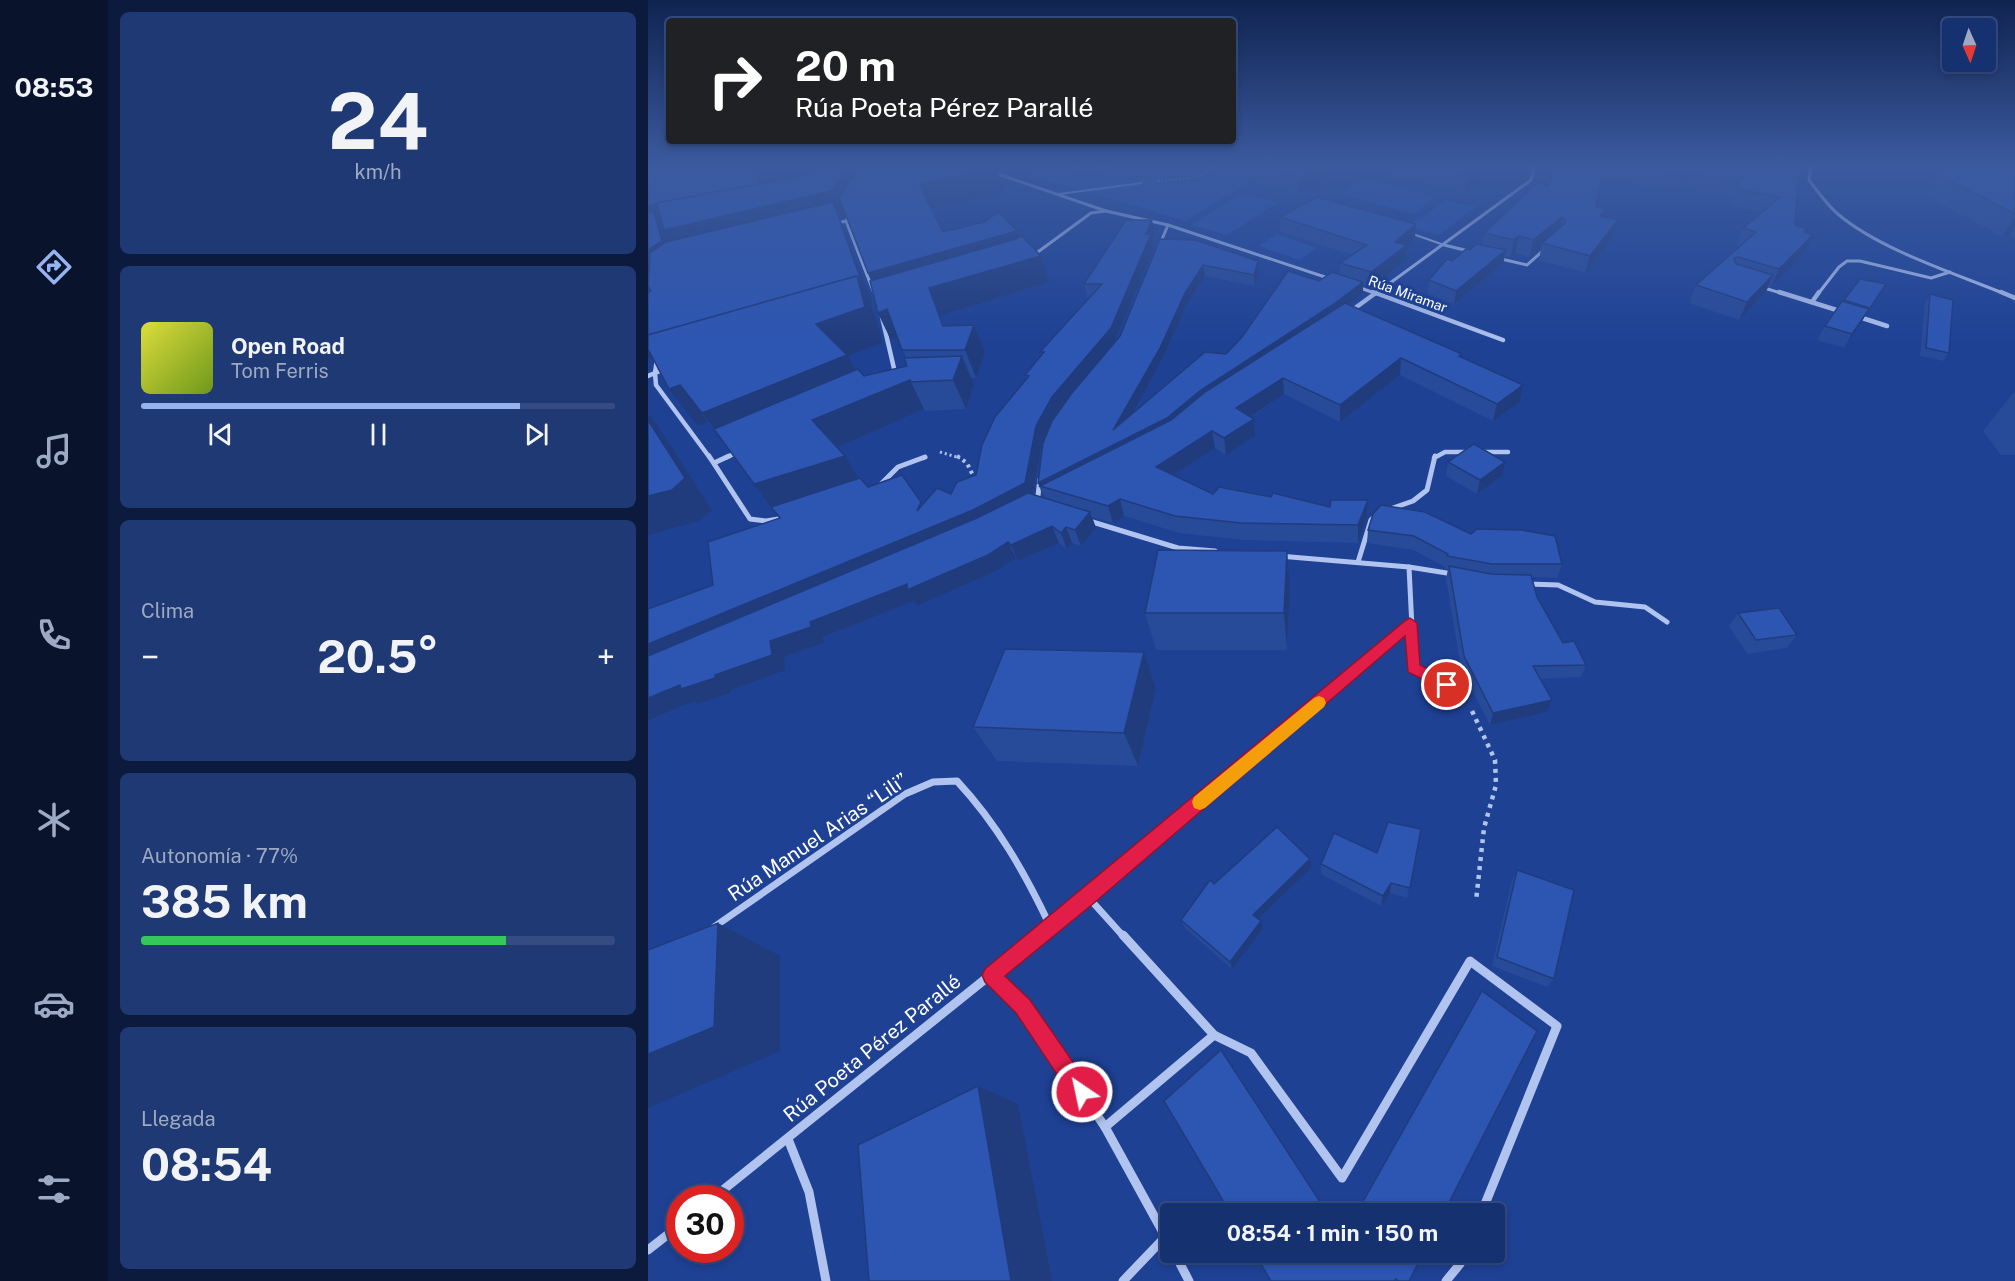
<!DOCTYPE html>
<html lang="es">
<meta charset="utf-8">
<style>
body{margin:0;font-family:"Public Sans",sans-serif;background:#1f3974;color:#f1f3f6;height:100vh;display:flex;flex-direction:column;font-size:22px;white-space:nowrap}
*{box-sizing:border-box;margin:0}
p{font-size:20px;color:#9ea9c3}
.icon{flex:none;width:33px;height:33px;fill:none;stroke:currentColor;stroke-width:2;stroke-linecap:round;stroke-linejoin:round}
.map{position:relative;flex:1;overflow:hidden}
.sheet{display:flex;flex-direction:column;gap:12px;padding:12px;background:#0c1b3d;width:540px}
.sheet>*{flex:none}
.top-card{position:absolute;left:18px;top:18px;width:570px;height:126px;border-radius:6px;box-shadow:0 3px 9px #0003,0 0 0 2px #354c82;background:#202124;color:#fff;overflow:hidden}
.needle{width:39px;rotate:177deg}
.buttons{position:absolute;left:1294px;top:18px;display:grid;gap:12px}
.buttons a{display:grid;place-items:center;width:54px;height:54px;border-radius:6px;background:#16316f;box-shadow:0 3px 9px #0003,0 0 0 2px #354c82;font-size:30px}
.speed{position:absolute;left:18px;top:1185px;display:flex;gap:12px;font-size:30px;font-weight:700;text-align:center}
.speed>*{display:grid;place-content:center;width:78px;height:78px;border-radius:50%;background:#16316f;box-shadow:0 3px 9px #0003,0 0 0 2px #354c82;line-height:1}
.speed .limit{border:9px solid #d22;background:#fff;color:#111}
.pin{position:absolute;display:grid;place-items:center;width:51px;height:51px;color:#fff;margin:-26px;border:3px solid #fff;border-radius:50%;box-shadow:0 2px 6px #0007}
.me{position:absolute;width:66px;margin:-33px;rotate:326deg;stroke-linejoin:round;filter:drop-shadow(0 0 4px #0008)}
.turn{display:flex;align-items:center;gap:21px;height:126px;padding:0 30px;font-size:27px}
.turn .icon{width:78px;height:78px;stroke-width:2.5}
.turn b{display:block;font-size:42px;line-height:51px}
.big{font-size:45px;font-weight:700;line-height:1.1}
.sheet .widget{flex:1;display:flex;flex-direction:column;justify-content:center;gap:9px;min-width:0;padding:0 21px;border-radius:9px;background:#1f3974}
.sheet .dial{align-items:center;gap:0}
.dial b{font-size:78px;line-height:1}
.song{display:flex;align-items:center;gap:18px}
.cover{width:72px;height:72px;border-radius:9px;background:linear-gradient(135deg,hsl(60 70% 55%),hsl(80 70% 35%))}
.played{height:6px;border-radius:3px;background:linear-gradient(90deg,#95b2f1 80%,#354c82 80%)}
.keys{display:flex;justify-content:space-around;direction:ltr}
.heat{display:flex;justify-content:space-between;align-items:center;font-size:33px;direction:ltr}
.charge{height:9px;border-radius:4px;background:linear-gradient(90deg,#34c759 77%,#354c82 0)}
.trip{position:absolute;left:512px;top:1203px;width:345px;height:60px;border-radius:6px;background:#16316f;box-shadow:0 3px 9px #0003,0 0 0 2px #354c82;font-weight:700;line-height:60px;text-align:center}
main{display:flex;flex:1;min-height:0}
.menu{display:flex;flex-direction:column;width:108px;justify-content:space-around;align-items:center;background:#09142c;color:#9ea9c3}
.menu .icon{width:42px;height:42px}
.menu .on{color:#95b2f1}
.menu b{font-size:27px;color:#f1f3f6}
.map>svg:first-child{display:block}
.green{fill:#2750ad}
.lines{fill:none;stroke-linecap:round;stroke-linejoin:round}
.path-far3{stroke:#b0c4ef;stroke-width:2;stroke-dasharray:1.5 2;stroke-linecap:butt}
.path-far2{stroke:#b0c4ef;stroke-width:3;stroke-dasharray:2 3;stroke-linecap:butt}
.path-far1{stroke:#b0c4ef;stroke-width:4;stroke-dasharray:3 4;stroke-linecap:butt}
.path{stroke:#b0c4ef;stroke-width:4.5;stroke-dasharray:4 5;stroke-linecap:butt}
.lane{stroke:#b0c4ef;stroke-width:2}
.street-far4{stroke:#b0c4ef;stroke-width:3}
.street-far3{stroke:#b0c4ef;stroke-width:4.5}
.street-far2{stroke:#b0c4ef;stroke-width:5}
.street-far1{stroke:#b0c4ef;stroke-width:7}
.street{stroke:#b0c4ef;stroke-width:9}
.wall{fill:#274a99;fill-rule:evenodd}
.shaded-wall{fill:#203c7d}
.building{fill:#2d56b2;stroke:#203c7d;stroke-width:1.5}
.route{fill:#e11d48;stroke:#92132f;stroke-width:1.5}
.slow{fill:#f59e0b}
.labels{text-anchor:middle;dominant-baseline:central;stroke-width:6;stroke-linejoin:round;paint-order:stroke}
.far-street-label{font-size:14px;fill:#fff;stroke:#1e4194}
.near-street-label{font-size:20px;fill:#fff;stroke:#1e4194}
</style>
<main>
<nav class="menu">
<b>08:53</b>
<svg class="icon on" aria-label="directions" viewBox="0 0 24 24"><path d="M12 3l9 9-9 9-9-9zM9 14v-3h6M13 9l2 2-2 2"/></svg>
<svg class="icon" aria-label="music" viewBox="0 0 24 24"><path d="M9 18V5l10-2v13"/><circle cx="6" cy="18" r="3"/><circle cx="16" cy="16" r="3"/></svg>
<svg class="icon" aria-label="phone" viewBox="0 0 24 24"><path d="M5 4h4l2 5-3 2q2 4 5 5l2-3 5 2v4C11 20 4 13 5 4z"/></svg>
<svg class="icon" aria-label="climate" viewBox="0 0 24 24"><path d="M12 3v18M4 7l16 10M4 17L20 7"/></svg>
<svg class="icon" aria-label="car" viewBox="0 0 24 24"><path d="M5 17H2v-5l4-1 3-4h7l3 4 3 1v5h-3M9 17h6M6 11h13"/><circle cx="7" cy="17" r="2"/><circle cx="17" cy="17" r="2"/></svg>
<svg class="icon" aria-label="filters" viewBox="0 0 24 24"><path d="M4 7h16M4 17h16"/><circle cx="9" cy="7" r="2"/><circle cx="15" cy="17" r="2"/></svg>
</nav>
<section class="sheet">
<div class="widget dial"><b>24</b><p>km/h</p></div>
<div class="widget">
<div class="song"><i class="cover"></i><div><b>Open Road</b><p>Tom Ferris</p></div></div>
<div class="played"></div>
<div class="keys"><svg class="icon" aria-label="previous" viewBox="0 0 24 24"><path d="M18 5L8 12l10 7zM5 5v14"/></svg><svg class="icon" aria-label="pause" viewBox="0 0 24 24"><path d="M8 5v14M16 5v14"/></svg><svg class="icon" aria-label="next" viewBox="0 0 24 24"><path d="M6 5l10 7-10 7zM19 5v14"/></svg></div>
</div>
<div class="widget"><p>Clima</p>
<div class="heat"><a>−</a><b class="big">20.5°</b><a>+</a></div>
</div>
<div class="widget"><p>Autonomía · 77%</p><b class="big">385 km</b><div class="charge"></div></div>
<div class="widget"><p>Llegada</p><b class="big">08:54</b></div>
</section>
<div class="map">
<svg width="1367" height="1281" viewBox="0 0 1367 1281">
<rect width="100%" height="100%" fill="#1e4194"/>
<g class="green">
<polygon points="349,165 628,165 538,221"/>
<polygon points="717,179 787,196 766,214 691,194"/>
<polygon points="595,193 630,202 579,235 543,225"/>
<polygon points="799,200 828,207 791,235 760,227"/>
<polygon points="629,234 669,248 652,260 611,246"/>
</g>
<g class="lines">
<g class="path-far3">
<polyline points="410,165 442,169 474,165"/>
<polyline points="510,181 551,177 566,165"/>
</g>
<polyline class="path-far2" points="292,452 312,458"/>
<polyline class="path-far1" points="309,456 319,463 327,480"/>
<polyline class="path" points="824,711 847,760 848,785 836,828 828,901"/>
<g class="lane">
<polyline points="411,194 494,183"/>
<polyline points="762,233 796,245"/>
</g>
<g class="street-far4">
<path d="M1163 165 1161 180C1170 192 1179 205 1191 215 1233 250 1306 273 1357 294"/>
<polyline points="344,172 458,211 520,225 683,279"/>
<polyline points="198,221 226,293"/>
<polyline points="186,224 198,221 204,212"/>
<polyline points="512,244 520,225"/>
<polyline points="796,245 825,252"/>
<polyline points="383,257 443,213 458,211"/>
<polyline points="849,258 879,265 898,248"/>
<polyline points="707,286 729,294"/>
<polyline points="1113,287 1136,294"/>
<polyline points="727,294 883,180 886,170 882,165"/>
<polyline points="1170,294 1191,267 1199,261 1212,261 1283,278 1302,272"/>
</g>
<g class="street-far3">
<polyline points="725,292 855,340"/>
<polyline points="1131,292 1195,312"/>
<polyline points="1353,292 1367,298"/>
<polyline points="1164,302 1171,292"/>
<polyline points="703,311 729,292"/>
<polyline points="1208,316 1239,326"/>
<polyline points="234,317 248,377"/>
<polyline points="18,369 7,373 8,385 62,458"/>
<polyline points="0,376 7,373 9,359"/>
<polyline points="833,452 860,452"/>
<polyline points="77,458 90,452"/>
<polyline points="275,458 277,457"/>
<polyline points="786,458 797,452 820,452"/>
</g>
<g class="street-far2">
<polyline points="61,456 102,519 118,521 137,518"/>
<polyline points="66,463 81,456"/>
<polyline points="232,485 250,467 277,457"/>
<polyline points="389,504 392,479"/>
<polyline points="742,509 765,501 779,490 787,456"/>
<polyline points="438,520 530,548 567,551"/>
<polyline points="631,556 761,567 766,668"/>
<polyline points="710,562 723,520 730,514"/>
<polyline points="761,567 805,574"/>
<polyline points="880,584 910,585 947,602 997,607 1019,622"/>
<polyline points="709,668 762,623"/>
</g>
<g class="street-far1">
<polyline points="766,666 816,694"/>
<polyline points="440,897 476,937"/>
<path d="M66 927 257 794 285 782 309 781C349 824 377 873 402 926"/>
<polyline points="390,937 711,666"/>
</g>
<g class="street">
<polyline points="475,935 566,1035 603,1053 694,1178 822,961 909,1026 833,1214"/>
<polyline points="343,976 375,1006 457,1127 522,1245"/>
<polyline points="457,1127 566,1035"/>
<polyline points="140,1139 161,1192 178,1281"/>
<polyline points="65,1198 392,935"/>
<polyline points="0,1250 32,1225"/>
<polyline points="526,1252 541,1281"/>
<polyline points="475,1281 518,1236"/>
<polyline points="798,1281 812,1264 817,1252"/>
</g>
</g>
<g class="wall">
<path d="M0 165H111L116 183 176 171 173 165H343L349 168 356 192 283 208 295 232 371 238 393 256 401 282 292 316 297 326 326 325 337 353 328 378H322L326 385 318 409 277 411 276 409 188 447 210 478 220 487 273 502 274 505 303 494 328 475 378 379 377 375 393 356 392 352 440 299 436 284 507 234 504 240 506 249 467 342 472 336 512 239 611 272 607 286 557 276 539 304 514 359 483 415 578 354 671 281 692 275V263L704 255 632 232V217L767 238 759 245 758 260 722 288 715 285V293L700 304 875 385 872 402 845 421 752 375 692 422 636 394 603 417 606 419 607 436 578 455 567 448 526 475 565 494 623 497 682 507 720 500 719 517 710 543 595 540 531 533 476 516 465 523 444 517 448 528 433 546 424 543 419 549 411 543 370 561 368 558 348 571 269 606 266 601 175 637 176 643 136 657 138 670 83 690V693L50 704 46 701 65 585 132 518 60 422 50 426 4 357ZM198 215 224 281 230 313 243 340 250 338 258 358 259 366 216 376 207 370 200 356 235 343 226 311 222 303 224 302 192 219 196 218ZM401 428 390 483 397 498 385 495 394 442Z"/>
<polygon points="601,165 684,165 684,176 651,195 602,182"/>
<polygon points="729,165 850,165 816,193 729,172"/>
<polygon points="908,165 1151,165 1147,225 1159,229 1158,233 1165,235 1157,252 1123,287 1121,286 1117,293 1091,320 1041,303 1048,285 1092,246 1088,245 1095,228 1115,212 1083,206 1084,198 1033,188 1030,193 954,178 948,206 956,217 965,237 937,273 891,260 893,249 882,257 867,253 863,257 857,256 855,263 806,304 780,293 781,280 804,261 822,250 834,245 836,233 900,186"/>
<polygon points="1242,165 1264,165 1246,184"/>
<polygon points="1367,165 1367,239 1361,236 1354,237 1278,195 1290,174"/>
<polygon points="1212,279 1238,284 1196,348 1169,340 1177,326"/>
<polygon points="1282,294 1301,353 1295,361 1272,356 1277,302"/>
<polygon points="1365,393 1367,393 1367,455 1353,455 1335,431"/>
<polygon points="800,462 854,476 829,494 798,476"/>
<polygon points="720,530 823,534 914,564 909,578 884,577 889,597 915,643 938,665 933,677 892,679 899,712 842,725 813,668 798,579 800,569 797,569 797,567 765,550 719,543"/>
<polygon points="642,589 639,650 508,650 497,613"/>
<polygon points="1090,613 1149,635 1139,648 1099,654 1081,626"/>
<polygon points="496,652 508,688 490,766 349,761 325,727"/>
<polygon points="773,829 759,898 742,893 733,906 673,874 673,864 729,853"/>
<polygon points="663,868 610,919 615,929 584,969 537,928 533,920 566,884"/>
<polygon points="869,870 906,979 899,987 844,966 864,880"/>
</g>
<g class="shaded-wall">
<polygon points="106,165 111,165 122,204 186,186 177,166 260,165 212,193 196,218 192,219 224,302 222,303 226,311 235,343 200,356 219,392 82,451 54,413 188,359 4,357 0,359 0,314 35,258 21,237 28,261 0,313 0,206"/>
<polygon points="673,165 684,165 684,176 651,195 651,178"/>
<polygon points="831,165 850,165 816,193 819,175"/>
<polygon points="1256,165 1264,165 1246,184"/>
<polygon points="349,168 356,192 281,209 271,184"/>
<polygon points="1038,172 1033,188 1030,193 1035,176"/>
<polygon points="959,209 954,225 952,216"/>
<polygon points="914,217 911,234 894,243 893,249 882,257 885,240"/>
<polygon points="1367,217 1367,226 1361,236 1354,237"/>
<polygon points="504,220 507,234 504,240 506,249 466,343 410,413 394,442 384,500 0,667 0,644 325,510 388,426 498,234"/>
<polygon points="970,220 965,237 937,273 942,256"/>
<polygon points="768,224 767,238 759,246 758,260 722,288 723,272 747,242"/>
<polygon points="369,231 377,256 233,300 220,273"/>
<polygon points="1165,235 1157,252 1123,287 1131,269"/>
<polygon points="871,236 867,253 863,257 866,240"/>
<polygon points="858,250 855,263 806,304 808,291"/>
<polygon points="393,256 401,282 292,316 307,354 281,288"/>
<polygon points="610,261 611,272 607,286 606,275"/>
<polygon points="555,265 557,276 539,304 514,359 469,442 465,430 537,293"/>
<polygon points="1125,275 1117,293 1091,320 1099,302"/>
<polygon points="715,282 715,293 686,315 521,429 392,486 394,494 390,483 553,390"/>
<polygon points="239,309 252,337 243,340 230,313"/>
<polygon points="1221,309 1213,323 1196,348 1204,334"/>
<polygon points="326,325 337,353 328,378 317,350"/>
<polygon points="314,356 326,385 318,409 305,380"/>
<polygon points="753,358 752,375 692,422 692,405"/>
<polygon points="635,378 636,394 590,425 588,408"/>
<polygon points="262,380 276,409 183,450 164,420"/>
<polygon points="32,385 60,422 50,426 21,389"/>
<polygon points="875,385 872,402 845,421 849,404"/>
<polygon points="0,414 9,425 64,510 51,521 0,535"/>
<polygon points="606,419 607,436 578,455 576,438"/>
<polygon points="564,431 567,448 512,484 508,467"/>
<polygon points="197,456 215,486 128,514 106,484"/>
<polygon points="857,462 854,476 829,494 832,480"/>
<polygon points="472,499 476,516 465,523 460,506"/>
<polygon points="720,500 719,517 710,543 710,525"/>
<polygon points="442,512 448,528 433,546 427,530"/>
<polygon points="404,526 411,543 370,561 363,545"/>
<polygon points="418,527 424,543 419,549 413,533"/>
<polygon points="360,542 368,558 348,571 269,606 266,601 175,637 176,643 136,657 138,670 83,690 83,693 50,704 46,701 0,720 0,698 32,685 67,675 122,641 162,622"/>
<polygon points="639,551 642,589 639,650 636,613"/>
<polygon points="496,652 508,688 490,766 476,733"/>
<polygon points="904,700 899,712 842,725 845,713"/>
<polygon points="662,859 663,868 607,922 605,915"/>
<polygon points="743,883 742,893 733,906 735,896"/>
<polygon points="613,921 615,929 584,969 582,962"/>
<polygon points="70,923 132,956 132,1051 0,1108 0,1054"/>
<polygon points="330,1086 370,1104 404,1281 363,1281"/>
</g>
<g class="building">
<polygon points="0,165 106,165 111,184 9,203 9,204 0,206"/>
<polygon points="222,165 343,165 349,168 271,184 295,232 336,222 351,212 369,231 220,273 191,197 212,167"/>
<polygon points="604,165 673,165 651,178"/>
<polygon points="775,165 831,165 819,175"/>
<polygon points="908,165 956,165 948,206 959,209 952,216 970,220 942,256 894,243 917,223 917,220 914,217 885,240 871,236 866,240 836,233 889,183 900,186"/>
<polygon points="974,165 1151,165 1147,225 1159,229 1156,232 1165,235 1131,269 1090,257 1086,258 1088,264 1125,275 1099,302 1048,285 1108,232 1095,228 1132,197 1089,189 1090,182 1038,172 1035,176"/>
<polygon points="1296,165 1367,165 1367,214 1290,174"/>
<polygon points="201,167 183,191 16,230 9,203"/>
<polygon points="669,197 768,224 747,242 759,245 723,272 692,263 719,245 632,217"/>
<polygon points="185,202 212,277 210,278 209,276 0,335 0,293 3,291 0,285 2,253 18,242"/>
<polygon points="6,212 14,241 0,250 0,213"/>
<polygon points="478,220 504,220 498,234 503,234 463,328 404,397 388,426 377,483 325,510 0,644 0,609 65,585 60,542 132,518 123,507 212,478 220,487 254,475 273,502 269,511 289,488 303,494 309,482 328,475 334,445 347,417 381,376 377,375 396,352 392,352 454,284 436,284"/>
<polygon points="374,236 393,256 281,288 295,326 326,325 317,350 254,350 239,309 230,313 222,281 368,239"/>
<polygon points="512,239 547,240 610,261 606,275 555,265 537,293 512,348 465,430 557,352 578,354 594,337 640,271 671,281 684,272 715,282 686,304 553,390 519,418 390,483 395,443 404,421 424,393 472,336"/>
<polygon points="828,244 858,250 808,291 781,280 799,259 804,261 818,249 822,250"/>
<polygon points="209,276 217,307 168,324 199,355 54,413 32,385 21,389 0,349 0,335"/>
<polygon points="1212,279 1238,284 1222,308 1196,300"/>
<polygon points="1282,294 1305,300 1301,353 1278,348"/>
<polygon points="1194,301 1221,309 1204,334 1177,326"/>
<polygon points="697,303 814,354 811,356 875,385 849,404 753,358 692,405 635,378 588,408 606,419 576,438 564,431 508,467 565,494 571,487 623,497 625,493 682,507 683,500 720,500 710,525 593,523 527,516 472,499 460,506 392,486 523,420 557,392"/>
<polygon points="314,356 305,380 263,382 262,380 164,420 197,456 106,484 66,429 210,369 216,376 259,366 256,358"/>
<polygon points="0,420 37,478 24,490 0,496"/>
<polygon points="826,444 857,462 832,480 800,462"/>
<polygon points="380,493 442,512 427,530 418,527 413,533 404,526 363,545 360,542 340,555 259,590 259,584 162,622 163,627 122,641 124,655 67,675 67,678 33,689 32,685 0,698 0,656 329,518"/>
<polygon points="733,505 777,512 823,534 829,529 874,530 907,536 914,564 844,564 799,556 800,554 766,536 720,530 725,514"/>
<polygon points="510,550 639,551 636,613 497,613"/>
<polygon points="801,566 843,574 883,575 889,597 915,643 926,641 938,665 885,666 904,700 845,713 816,656"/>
<polygon points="1131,608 1149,635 1108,640 1090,613"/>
<polygon points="357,649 496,652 476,733 325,727"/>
<polygon points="740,822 773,829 762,888 743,883 735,896 673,864 686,833 729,853"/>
<polygon points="629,827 662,859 605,915 613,921 582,962 533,920 562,880 566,884"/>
<polygon points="869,870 926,890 906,979 849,957"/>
<polygon points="70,923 66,1027 0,1054 0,950"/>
<polygon points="834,991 889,1031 795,1214 708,1214"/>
<polygon points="573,1050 680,1214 583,1214 516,1101"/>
<polygon points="330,1086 363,1281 221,1281 210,1145"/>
<polygon points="606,1252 776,1252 761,1281 751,1281 748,1279 746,1281 623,1281"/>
</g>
<linearGradient id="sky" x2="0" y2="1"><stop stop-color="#102451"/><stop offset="0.48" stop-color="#3b5a9f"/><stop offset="1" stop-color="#3b5a9f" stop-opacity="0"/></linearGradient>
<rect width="1367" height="345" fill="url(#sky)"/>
<polygon class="route" points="762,618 769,623 772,665 804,681 807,685 804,689 794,689 760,672 757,636 446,903 357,976 382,1000 441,1085 444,1092 441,1100 434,1103 426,1100 368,1013 337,982 334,975 337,969 758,620"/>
<polygon class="slow" points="671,696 676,698 678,703 676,707 557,808 552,810 546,808 544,802 546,797 666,698"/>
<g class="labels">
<g class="far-street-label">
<text transform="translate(760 294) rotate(20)">Rúa Miramar</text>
</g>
<g class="near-street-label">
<text transform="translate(170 837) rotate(-34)">Rúa Manuel Arias “Lili”</text>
<text transform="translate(224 1048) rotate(-39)">Rúa Poeta Pérez Parallé</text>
</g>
</g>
</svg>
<div class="buttons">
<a><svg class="needle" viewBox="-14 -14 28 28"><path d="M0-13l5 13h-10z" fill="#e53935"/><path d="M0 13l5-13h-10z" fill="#9ea9c3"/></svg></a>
</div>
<div class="speed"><div class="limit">30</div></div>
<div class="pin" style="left:799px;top:685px;background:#d93025"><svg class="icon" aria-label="arrive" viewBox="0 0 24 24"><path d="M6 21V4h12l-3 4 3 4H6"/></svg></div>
<svg class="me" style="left:434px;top:1092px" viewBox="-20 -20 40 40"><circle r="17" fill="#e11d48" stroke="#fff" stroke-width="3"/><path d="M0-11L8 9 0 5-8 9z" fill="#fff"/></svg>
<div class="trip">08:54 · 1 min · 150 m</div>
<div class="top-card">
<div class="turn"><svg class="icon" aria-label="right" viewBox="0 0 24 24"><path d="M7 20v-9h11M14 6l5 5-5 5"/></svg><div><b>20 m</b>Rúa Poeta Pérez Parallé</div></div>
</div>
</div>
</main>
